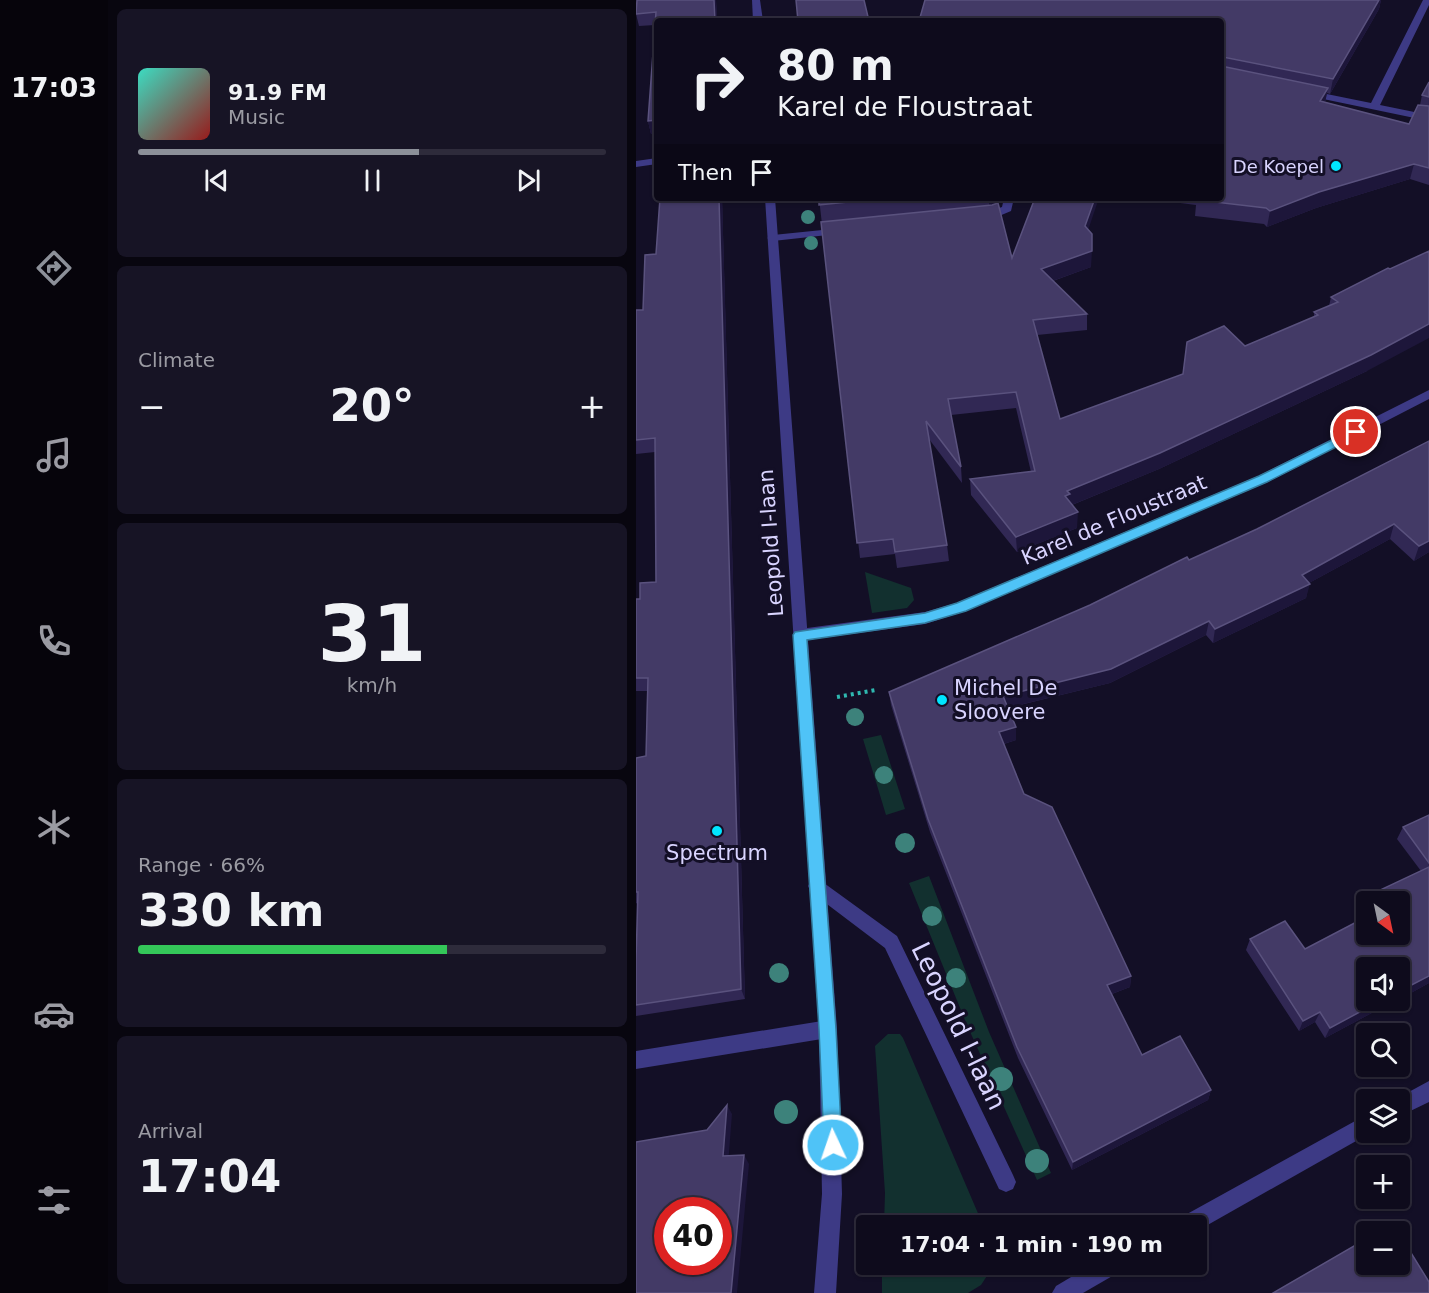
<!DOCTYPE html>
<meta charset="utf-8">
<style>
body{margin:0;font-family:"DejaVu Sans",sans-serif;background:#171425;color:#f1f3f6;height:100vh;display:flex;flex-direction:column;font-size:22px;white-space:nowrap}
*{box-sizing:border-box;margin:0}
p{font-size:20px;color:#9b9ba3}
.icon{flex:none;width:33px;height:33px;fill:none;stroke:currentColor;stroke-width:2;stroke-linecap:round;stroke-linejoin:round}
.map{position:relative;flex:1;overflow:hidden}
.sheet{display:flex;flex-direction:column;gap:9px;padding:9px;background:#08060f;width:528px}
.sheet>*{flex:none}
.hud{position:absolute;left:18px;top:18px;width:570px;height:183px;border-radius:6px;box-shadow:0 2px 4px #0004,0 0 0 2px #2e2b3b;background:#0e0b1c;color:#f1f3f6;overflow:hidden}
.needle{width:39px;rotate:147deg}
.fabs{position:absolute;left:720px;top:891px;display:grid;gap:12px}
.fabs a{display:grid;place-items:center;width:54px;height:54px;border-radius:6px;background:#0e0b1c;box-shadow:0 2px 4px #0004,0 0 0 2px #2e2b3b;font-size:30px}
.speed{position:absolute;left:18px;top:1197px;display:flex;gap:12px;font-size:30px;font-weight:700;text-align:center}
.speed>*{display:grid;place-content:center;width:78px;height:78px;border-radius:50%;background:#0e0b1c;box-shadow:0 2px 4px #0004,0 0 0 2px #2e2b3b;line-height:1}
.speed .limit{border:9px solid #d22;background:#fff;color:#111}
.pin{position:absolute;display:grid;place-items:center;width:51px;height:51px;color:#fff;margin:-26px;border:3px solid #fff;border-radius:50%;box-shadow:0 2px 6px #0007}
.me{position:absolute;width:66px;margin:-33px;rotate:357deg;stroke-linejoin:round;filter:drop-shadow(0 0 4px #0008)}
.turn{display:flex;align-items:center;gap:21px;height:126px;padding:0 24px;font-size:27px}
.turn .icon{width:78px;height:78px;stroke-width:2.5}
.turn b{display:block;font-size:42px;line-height:51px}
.then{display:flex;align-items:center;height:57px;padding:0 24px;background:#0003;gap:12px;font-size:22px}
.big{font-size:45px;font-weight:800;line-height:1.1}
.sheet .tile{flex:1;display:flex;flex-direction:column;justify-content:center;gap:9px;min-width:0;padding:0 21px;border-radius:9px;background:#171425}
.sheet .dial{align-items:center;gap:0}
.dial b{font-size:78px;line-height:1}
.song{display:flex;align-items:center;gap:18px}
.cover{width:72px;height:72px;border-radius:9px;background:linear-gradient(135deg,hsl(170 70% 55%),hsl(0 70% 35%))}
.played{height:6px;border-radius:3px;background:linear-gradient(90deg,#8c9099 60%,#2e2b3b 60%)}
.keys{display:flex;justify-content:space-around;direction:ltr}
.heat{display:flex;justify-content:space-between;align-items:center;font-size:33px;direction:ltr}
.charge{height:9px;border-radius:4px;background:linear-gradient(90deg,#34c759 66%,#2e2b3b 0)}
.trip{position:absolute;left:220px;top:1215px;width:351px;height:60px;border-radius:6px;background:#0e0b1c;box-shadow:0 2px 4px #0004,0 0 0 2px #2e2b3b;font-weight:800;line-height:60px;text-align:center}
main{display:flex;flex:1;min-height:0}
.dock{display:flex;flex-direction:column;width:108px;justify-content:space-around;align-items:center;background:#06040b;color:#9b9ba3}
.dock .icon{width:42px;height:42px}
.dock .active{color:#8c9099}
.dock b{font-size:27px;color:#f1f3f6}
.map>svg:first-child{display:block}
.green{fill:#12302f}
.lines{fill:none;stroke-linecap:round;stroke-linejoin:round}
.path{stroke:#2fb8b0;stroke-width:4;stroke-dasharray:3 4;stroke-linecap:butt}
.service{fill:#3d3a85;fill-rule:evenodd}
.minor{fill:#3d3a85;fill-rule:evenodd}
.tertiary{fill:#3d3a85;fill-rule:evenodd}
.tree{fill:#3d827b}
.wall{fill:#312854;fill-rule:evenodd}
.shaded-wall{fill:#1d163a}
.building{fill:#433a66;stroke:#5a527e;stroke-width:1.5;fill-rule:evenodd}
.route{fill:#4fc3f7;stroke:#337fa1;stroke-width:1.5}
.poi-dot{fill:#00e5ff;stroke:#130f26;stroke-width:2}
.labels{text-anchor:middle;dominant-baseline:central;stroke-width:6;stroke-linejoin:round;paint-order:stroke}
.far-poi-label{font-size:18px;fill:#d9d4ff;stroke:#130f26;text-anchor:end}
.street-label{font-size:21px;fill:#d9d4ff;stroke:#130f26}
.poi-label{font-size:21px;fill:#d9d4ff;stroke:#130f26;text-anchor:start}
.near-street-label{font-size:26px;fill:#d9d4ff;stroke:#130f26}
</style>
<main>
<nav class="dock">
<b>17:03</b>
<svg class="icon active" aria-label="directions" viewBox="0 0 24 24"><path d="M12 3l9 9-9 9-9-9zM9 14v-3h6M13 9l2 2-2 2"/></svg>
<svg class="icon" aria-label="music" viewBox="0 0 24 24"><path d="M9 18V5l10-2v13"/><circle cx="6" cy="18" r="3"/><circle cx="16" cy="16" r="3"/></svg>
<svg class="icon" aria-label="phone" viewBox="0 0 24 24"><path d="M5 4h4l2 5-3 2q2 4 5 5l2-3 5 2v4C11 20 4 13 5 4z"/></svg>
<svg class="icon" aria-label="climate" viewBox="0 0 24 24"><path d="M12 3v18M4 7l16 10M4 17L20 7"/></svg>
<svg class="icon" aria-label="car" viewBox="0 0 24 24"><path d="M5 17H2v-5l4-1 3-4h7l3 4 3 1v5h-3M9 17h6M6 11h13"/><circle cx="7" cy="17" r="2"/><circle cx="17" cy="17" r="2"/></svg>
<svg class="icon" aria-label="filters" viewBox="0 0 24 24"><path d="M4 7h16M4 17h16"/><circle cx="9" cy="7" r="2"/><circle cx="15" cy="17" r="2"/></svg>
</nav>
<section class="sheet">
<div class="tile">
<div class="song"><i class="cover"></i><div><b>91.9 FM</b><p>Music</p></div></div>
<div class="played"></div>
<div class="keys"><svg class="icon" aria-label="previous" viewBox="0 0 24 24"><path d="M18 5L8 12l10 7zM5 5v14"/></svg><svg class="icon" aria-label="pause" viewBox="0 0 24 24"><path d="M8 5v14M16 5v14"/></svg><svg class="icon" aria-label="next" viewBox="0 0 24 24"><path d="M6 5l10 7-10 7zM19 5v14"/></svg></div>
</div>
<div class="tile"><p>Climate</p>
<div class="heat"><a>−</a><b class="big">20°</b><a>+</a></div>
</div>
<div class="tile dial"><b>31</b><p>km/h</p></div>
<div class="tile"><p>Range · 66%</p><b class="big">330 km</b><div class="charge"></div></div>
<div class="tile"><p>Arrival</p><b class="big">17:04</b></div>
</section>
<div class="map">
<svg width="793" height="1293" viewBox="0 0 793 1293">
<rect width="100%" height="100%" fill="#130f26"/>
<g class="green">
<polygon points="229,572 275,588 278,600 271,608 236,613"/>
<polygon points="245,735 269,809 250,815 227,739"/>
<polygon points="293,876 353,1032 415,1173 401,1180 331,1025 273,883"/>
<polygon points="252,1034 264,1034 267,1038 347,1225 248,1225 249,1193 239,1046"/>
<polygon points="246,1265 246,1264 358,1265 345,1285 332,1293 246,1293"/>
</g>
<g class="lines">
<polyline class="path" points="201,697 240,690"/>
<g class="service">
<polygon points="368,198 378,198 375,211 356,219 342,219 342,215 366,207"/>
<polygon points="206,228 212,231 210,233 137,241 131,238 137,235"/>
</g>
<g class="minor">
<polygon points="787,0 793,0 793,5 744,105 793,115 793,121 668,95 666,93 671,90 735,103"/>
<polygon points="21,158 21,164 0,167 0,161"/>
<polygon points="793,390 793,399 632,482 330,611 289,624 164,641 159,639 157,635 159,631 164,629 289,612 320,603 622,476"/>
<polygon points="181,878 261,936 377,1175 380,1182 377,1189 370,1192 363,1189 249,948 175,892 172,886 175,880"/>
<polygon points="192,1020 199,1023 201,1029 199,1035 192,1038 0,1069 0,1051"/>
<polygon points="793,1081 793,1102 764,1116 764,1100 758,1100"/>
<polygon points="730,1115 730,1132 736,1132 561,1231 561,1226 539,1226 542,1219"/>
<polygon points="457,1264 488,1264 485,1271 447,1293 416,1293 420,1286"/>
</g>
<g class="tertiary">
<polygon points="116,0 124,0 127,21 117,21"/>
<polygon points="129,198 139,198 201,1029 206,1194 200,1293 178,1293 186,1194 183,1029"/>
</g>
</g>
<g class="tree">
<circle cx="172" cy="217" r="7"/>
<circle cx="175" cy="243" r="7"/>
<circle cx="219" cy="717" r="9"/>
<circle cx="248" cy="775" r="9"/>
<circle cx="269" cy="843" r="10"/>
<circle cx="296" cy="916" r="10"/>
<circle cx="143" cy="973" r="10"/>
<circle cx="320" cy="978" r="10"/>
<circle cx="365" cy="1079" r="12"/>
<circle cx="150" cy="1112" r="12"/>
<circle cx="401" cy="1161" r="12"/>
</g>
<g class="wall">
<polygon points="1,0 80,0 81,21 21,21 21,134 15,134 12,121 19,25 3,26 0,14"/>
<polygon points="289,0 745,0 743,9 694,94 691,93 689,102 773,124 784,105 786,95 793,82 793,185 774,179 680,208 631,227 628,224 559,216 560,205 505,198 585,198 585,21"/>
<polygon points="24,198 86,198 109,999 0,1016 0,960 2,904 0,903 0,758 10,756 11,691 0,691 0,599 4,599 20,582 19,452 0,454 0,310 7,310 20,254"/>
<polygon points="183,198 359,198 359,204 376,258 452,230 455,267 417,281 451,314 451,330 401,335 424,419 547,374 609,346 678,317 678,312 693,306 695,297 752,268 731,371 523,469 436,505 441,528 381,552 335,495 334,479 395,472 380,408 315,415 325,467 326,483 293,439 311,545 313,561 261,568 259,554 224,558"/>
<polygon points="793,441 793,552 778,561 754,539 673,583 670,598 577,643 570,635 474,683 372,708 380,727 380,740 368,744 388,794 495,976 494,987 476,994 506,1055 575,1090 572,1100 436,1170 382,1058 294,832 255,705 253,692 454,605 621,529"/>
<path d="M793 815V983L764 999V968L730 1000H760L689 1038 679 1022 663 1031 610 950 614 939 669 949 725 920 718 911 723 900 785 871 761 839 767 827ZM730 902 764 934H730Z"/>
</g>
<g class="shaded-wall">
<polygon points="78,0 80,0 81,21 79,21"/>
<polygon points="743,0 745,0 743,9 694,94 697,79"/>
<polygon points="692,88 689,103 684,101"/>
<polygon points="21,120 21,134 15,134 12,121"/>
<polygon points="778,164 774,179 680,208 631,227 634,211 683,192"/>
<polygon points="83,198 86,198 109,999 105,989"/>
<polygon points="353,198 359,198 359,208 353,211"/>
<polygon points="459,198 463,198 448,242 449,226"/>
<polygon points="456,251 455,267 405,285 405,269"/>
<polygon points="793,324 793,338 731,371 523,469 433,506 429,496 431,491"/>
<polygon points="442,512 441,528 381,552 380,537"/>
<polygon points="758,524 754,539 662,589 666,575"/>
<polygon points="793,541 793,552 778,561 783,546"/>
<polygon points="674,584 670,598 577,643 579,629"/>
<polygon points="573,621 570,635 474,683 367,709 367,696"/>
<polygon points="380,727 380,740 364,745 363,732"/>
<polygon points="495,976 494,987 470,996 471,985"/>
<polygon points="793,976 793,983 764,999 764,991"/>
<polygon points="746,1000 760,1000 689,1038 694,1028"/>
<polygon points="684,1012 679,1022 663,1031 667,1021"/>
<polygon points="575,1090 572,1100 436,1170 437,1162"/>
<polygon points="91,1105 96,1114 92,1165 87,1156"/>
<polygon points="108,1155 113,1164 101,1293 95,1293"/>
</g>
<g class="building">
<polygon points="1,0 78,0 79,21 21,21 21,120 12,121 20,12 0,14"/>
<polygon points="160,0 228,0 233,21 162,21"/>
<polygon points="289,0 743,0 697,79 587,57 585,59 585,21 283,21"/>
<polygon points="585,66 692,88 684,101 773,124 782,105 793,106 793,168 778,164 683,192 634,211 630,208 561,200 562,198 585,198"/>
<polygon points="793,82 793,97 786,95"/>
<polygon points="24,198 83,198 105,989 0,1005 0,960 2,892 0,892 0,758 10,756 12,678 0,678 0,599 4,599 4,583 20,582 19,438 0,440 0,310 7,310 9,255 20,254"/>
<polygon points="183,198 252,198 183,205"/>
<polygon points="399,198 459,198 449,226 456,234 456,251 405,269 451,314 397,320 424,419 547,374 551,342 588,326 609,346 682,315 678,312 702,302 695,297 752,268 754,269 793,251 793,324 735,355 524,453 431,491 434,494 429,496 442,512 380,537 334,479 399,471 380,392 312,399 325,467 290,421 311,545 259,552 257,539 221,543 185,222 356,205 362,203 376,258"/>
<polygon points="793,441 793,541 783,546 758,524 666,575 674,584 579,629 573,621 475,669 367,696 380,727 363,732 388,794 416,807 495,976 471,985 506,1055 544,1036 575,1090 437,1162 381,1047 292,819 253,692 454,605 551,557 553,560 621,529"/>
<polygon points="793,815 793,863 767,827"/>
<polygon points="793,867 793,976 764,991 764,968 730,968 730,1000 746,1000 694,1028 684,1012 667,1021 614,939 649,921 669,949 730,917 730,934 764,934 764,902 730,902 730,910 723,900"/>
<path d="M91 1105 87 1156 108 1155 95 1293H0V1142L71 1130ZM32 1210H82V1262H32Z"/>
<polygon points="756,1224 761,1232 743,1232"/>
<polygon points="764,1235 793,1282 793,1293 637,1293 730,1239 730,1264 764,1264"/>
</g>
<polygon class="route" points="720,428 724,429 724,435 631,482 330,611 289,623 171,640 200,1029 206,1145 203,1151 197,1154 191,1151 188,1145 183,1029 157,635 159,632 289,613 321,603 623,476"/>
<g class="poi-dot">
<circle cx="700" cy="166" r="6"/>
<circle cx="306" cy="700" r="6"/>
<circle cx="81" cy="831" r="6"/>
</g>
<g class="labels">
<g class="far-poi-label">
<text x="688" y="166">De Koepel</text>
</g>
<g class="street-label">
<text transform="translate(478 520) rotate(-23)">Karel de Floustraat</text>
<text transform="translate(135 543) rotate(-94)">Leopold I-laan</text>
</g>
<g class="poi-label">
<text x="318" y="688">Michel De<tspan x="318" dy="24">Sloovere</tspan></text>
<text x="81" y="853" text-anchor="middle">Spectrum</text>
</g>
<g class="near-street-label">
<text transform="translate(323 1026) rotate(64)">Leopold I-laan</text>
</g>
</g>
</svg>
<div class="fabs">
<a><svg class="needle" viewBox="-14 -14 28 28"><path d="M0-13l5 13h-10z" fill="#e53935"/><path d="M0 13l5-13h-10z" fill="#9b9ba3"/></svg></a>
<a><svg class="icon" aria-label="sound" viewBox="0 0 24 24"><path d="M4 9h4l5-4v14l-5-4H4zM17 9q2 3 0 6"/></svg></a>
<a><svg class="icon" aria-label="search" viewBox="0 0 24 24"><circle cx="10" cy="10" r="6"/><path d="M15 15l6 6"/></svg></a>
<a><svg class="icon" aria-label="layers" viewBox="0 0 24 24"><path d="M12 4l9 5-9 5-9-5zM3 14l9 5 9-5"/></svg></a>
<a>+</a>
<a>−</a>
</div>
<div class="speed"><div class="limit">40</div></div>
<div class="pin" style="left:720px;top:432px;background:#d93025"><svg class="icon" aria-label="arrive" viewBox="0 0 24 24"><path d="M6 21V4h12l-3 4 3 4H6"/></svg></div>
<svg class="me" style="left:197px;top:1145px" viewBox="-20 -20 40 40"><circle r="17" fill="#4fc3f7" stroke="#fff" stroke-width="3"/><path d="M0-11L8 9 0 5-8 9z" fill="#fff"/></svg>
<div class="trip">17:04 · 1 min · 190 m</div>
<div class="hud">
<div class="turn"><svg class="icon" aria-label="right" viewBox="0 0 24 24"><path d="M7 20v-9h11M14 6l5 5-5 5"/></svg><div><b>80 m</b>Karel de Floustraat</div></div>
<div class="then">Then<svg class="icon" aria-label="arrive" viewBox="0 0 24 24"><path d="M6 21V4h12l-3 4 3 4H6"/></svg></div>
</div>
</div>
</main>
